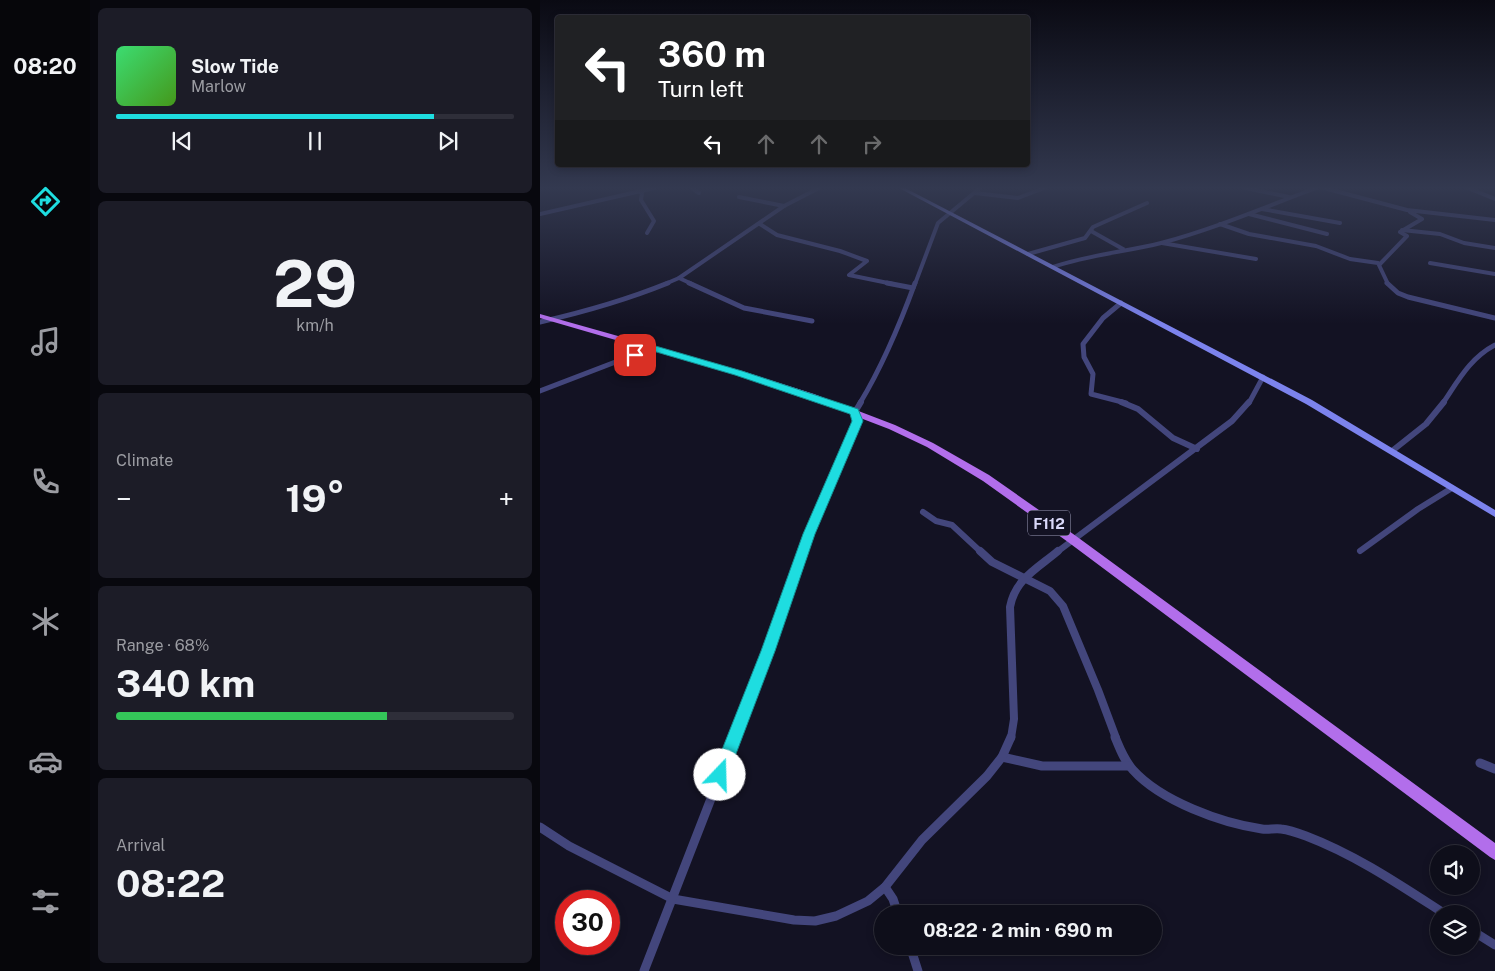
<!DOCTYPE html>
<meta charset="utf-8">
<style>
body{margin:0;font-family:"Public Sans",sans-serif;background:#1c1c27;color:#f1f3f6;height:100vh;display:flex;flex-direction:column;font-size:19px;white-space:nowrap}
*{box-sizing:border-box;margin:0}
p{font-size:16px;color:#9b9ca2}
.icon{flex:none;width:28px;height:28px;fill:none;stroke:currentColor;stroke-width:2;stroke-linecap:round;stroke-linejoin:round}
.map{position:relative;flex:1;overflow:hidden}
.details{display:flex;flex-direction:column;gap:8px;padding:8px;background:#08080e;width:450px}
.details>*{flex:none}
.top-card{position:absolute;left:15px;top:15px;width:475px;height:152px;border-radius:5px;box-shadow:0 2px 8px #0003,0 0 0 1px #2e2e39;background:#202124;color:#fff;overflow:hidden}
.controls{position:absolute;left:890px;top:845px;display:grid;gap:10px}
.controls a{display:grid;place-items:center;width:50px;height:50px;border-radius:50%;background:#0e0e1a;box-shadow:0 2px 8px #0003,0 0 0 1px #2e2e39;font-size:25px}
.speed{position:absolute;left:15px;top:890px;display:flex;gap:10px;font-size:25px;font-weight:700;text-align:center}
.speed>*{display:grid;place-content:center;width:65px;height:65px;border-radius:50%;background:#0e0e1a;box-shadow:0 2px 8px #0003,0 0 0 1px #2e2e39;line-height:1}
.speed .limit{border:8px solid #d22;background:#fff;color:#111}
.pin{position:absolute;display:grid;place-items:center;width:42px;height:42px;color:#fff;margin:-21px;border-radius:10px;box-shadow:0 2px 8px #0006}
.me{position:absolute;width:55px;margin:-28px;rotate:21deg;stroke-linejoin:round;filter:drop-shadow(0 0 4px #0008)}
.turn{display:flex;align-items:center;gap:18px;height:105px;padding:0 20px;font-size:22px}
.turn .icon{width:65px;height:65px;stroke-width:2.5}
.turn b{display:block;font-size:35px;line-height:42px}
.lanes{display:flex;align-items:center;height:48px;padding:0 20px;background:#0003;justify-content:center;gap:25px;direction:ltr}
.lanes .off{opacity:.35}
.big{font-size:38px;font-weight:700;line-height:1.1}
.details .tile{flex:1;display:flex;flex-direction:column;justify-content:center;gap:8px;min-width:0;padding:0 18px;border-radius:8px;background:#1c1c27}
.details .dial{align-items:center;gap:0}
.dial b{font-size:65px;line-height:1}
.song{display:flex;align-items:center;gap:15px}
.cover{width:60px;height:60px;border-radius:8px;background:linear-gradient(135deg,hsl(140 70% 55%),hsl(100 70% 35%))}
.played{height:5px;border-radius:2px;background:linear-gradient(90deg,#1edde0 80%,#2e2e39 80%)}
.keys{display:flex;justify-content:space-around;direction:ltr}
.heat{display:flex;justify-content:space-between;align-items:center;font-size:28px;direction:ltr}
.charge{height:8px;border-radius:4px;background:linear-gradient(90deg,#34c759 68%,#2e2e39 0)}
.trip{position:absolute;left:334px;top:905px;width:288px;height:50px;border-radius:25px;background:#0e0e1a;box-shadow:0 2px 8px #0003,0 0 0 1px #2e2e39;font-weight:700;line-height:50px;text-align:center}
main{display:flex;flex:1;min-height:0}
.dock{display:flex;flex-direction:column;width:90px;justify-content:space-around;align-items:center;background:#06060a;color:#9b9ca2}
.dock .icon{width:35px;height:35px}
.dock .active{color:#1edde0}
.dock b{font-size:22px;color:#f1f3f6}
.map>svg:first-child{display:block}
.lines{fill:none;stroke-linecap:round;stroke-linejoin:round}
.minor-far4{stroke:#43467c;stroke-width:4}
.minor-far3{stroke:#43467c;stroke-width:5}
.minor-far2{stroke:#43467c;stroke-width:6}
.minor-far1{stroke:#43467c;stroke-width:8}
.minor{stroke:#43467c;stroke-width:9}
.secondary{fill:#7c83ed;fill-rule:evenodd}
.primary{fill:#b26eeb;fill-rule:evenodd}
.route{fill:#1edde0;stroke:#149092}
.labels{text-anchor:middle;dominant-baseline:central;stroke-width:5;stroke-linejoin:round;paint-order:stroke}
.shield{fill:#131223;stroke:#9e9dba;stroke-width:1}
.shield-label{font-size:15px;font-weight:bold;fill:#dad9fa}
</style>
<main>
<nav class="dock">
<b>08:20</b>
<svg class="icon active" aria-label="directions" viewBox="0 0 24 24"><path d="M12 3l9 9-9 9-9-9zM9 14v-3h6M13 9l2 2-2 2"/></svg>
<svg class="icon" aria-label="music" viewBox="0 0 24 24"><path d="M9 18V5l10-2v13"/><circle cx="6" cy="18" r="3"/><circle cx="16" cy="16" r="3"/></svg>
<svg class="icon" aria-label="phone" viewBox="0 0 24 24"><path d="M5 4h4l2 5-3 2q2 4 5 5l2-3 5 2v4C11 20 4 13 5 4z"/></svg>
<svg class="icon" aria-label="climate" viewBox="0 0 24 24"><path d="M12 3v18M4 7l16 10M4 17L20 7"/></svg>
<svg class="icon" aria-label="car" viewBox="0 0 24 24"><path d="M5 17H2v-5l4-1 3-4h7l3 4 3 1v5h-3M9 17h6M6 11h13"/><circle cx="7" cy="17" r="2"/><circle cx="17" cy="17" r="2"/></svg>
<svg class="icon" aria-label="filters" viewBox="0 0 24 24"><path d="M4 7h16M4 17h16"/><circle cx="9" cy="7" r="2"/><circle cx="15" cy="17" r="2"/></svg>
</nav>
<section class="details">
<div class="tile">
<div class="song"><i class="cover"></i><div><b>Slow Tide</b><p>Marlow</p></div></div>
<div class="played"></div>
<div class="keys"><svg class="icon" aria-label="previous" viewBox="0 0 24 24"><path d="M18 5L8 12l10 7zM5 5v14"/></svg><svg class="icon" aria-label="pause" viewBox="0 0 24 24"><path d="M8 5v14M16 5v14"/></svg><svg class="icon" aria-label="next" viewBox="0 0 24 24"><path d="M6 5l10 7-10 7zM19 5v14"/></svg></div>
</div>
<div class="tile dial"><b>29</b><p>km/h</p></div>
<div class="tile"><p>Climate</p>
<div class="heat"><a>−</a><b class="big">19°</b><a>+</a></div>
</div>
<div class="tile"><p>Range · 68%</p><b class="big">340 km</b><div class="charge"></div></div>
<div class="tile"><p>Arrival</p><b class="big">08:22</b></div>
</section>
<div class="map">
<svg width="955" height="971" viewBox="0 0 955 971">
<rect width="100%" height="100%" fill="#131223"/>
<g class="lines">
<g class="minor-far4">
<polyline points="152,188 159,193"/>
<polyline points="706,188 749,197"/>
<polyline points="784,188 867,210 955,220"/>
<polyline points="928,188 955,199"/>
<polyline points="100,192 102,193 101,200 114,221 107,233"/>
<polyline points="435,193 478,198 504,188"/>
<polyline points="199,197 244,206"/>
<polyline points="722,209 800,223"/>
<polyline points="0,214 114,188"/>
<polyline points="709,214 787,234"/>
<polyline points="220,224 237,235 300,251 327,261 309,275 353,284"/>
<polyline points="680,224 709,234 776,246 810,259 838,263 848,284"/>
<polyline points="862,230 900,234 924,243 955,248"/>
<polyline points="551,231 583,249"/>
<polyline points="622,243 716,259"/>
<polyline points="488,254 545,238 553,227 607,203"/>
<polyline points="890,263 955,274"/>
<polyline points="840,264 867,236 860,232 882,219 870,212"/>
<path d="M513 267C548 255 585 252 621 243 674 229 725 207 776 188"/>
<polyline points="139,278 152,284"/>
<polyline points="125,284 139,278 244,206 279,188"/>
<polyline points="375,284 398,223 440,188"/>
</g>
<g class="minor-far3">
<polyline points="149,283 204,308 272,321"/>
<polyline points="347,283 373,288"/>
<polyline points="847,283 858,293 868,297 955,318"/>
<polyline points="581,303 563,318 543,344 544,357 553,374 551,394 586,403"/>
<path d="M0 322C44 312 86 300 128 283"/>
<polyline points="0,391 112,348"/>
<path d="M320 403C343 365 360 324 375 283"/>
<polyline points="709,403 723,377"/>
<path d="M903 403C918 381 930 358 955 345"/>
</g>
<g class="minor-far2">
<polyline points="581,402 598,409 633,438 657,449"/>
<polyline points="852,451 886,424 904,402"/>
<polyline points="383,512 396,521 412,525 441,552"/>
<polyline points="820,551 878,509 912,488"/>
<polyline points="263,552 317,421 315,412 321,402"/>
<polyline points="517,552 692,421 709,402"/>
</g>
<g class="minor-far1">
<polyline points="440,551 452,562 510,591 523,606 558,690 576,738"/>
<polyline points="194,738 228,651 263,551"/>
<path d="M471 738 474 719 470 607C475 579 498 568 518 551"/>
</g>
<g class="minor">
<path d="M575 737C580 749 584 760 593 770 621 801 681 823 722 829 728 830 735 828 741 829 750 830 758 833 766 836 816 855 860 885 905 914"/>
<polyline points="462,757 502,766 588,766"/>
<polyline points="940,763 955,769"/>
<polyline points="0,827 29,846 133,899 254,920 275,921 296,916 328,901 345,887 382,840 447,776 462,757 471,737"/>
<polyline points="345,887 353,899 358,914"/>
<polyline points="931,930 955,945"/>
<polyline points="370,946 378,971"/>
<polyline points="104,971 195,737"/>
</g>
<polygon class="secondary" points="359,188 365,188 772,400 955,510 955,517 766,404"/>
<polygon class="primary" points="0,314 202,371 274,394 355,425 393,443 449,475 536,536 955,843 955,860 950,857 528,542 443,481 387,447 349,429 268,398 196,375 0,318"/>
</g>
<linearGradient id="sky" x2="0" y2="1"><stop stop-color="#0a0a13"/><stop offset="0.58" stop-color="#333950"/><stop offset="1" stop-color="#333950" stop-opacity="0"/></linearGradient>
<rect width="955" height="324" fill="url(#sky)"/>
<polygon class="route" points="112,345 202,371 318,409 323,421 275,534 235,651 188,775 186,781 180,783 174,781 172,775 221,651 263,534 312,421 310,414 195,375 113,351 95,358 91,355"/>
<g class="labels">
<rect class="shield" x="488" y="510.5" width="42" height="25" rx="4"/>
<g class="shield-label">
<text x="509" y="523">F112</text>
</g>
</g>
</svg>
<div class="controls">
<a><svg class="icon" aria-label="sound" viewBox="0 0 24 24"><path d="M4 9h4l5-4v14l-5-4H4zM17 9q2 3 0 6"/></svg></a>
<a><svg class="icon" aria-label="layers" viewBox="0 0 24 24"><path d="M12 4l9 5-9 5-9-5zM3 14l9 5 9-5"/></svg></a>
</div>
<div class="speed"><div class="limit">30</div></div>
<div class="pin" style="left:95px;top:355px;background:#d93025"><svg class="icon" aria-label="arrive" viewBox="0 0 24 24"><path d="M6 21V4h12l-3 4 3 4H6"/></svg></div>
<svg class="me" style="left:180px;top:775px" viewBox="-20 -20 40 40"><circle r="19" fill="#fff"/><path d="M0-13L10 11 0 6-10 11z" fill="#1edde0"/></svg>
<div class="trip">08:22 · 2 min · 690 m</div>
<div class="top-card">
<div class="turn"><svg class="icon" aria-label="left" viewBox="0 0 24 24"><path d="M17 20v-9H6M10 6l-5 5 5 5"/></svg><div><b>360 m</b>Turn left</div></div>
<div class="lanes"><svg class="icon" aria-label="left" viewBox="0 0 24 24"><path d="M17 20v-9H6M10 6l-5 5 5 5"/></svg><svg class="icon off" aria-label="ahead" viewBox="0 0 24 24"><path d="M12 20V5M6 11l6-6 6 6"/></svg><svg class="icon off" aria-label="ahead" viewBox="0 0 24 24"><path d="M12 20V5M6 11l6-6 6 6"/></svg><svg class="icon off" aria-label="right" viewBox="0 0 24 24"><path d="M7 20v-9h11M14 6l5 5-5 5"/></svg></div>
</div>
</div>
</main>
